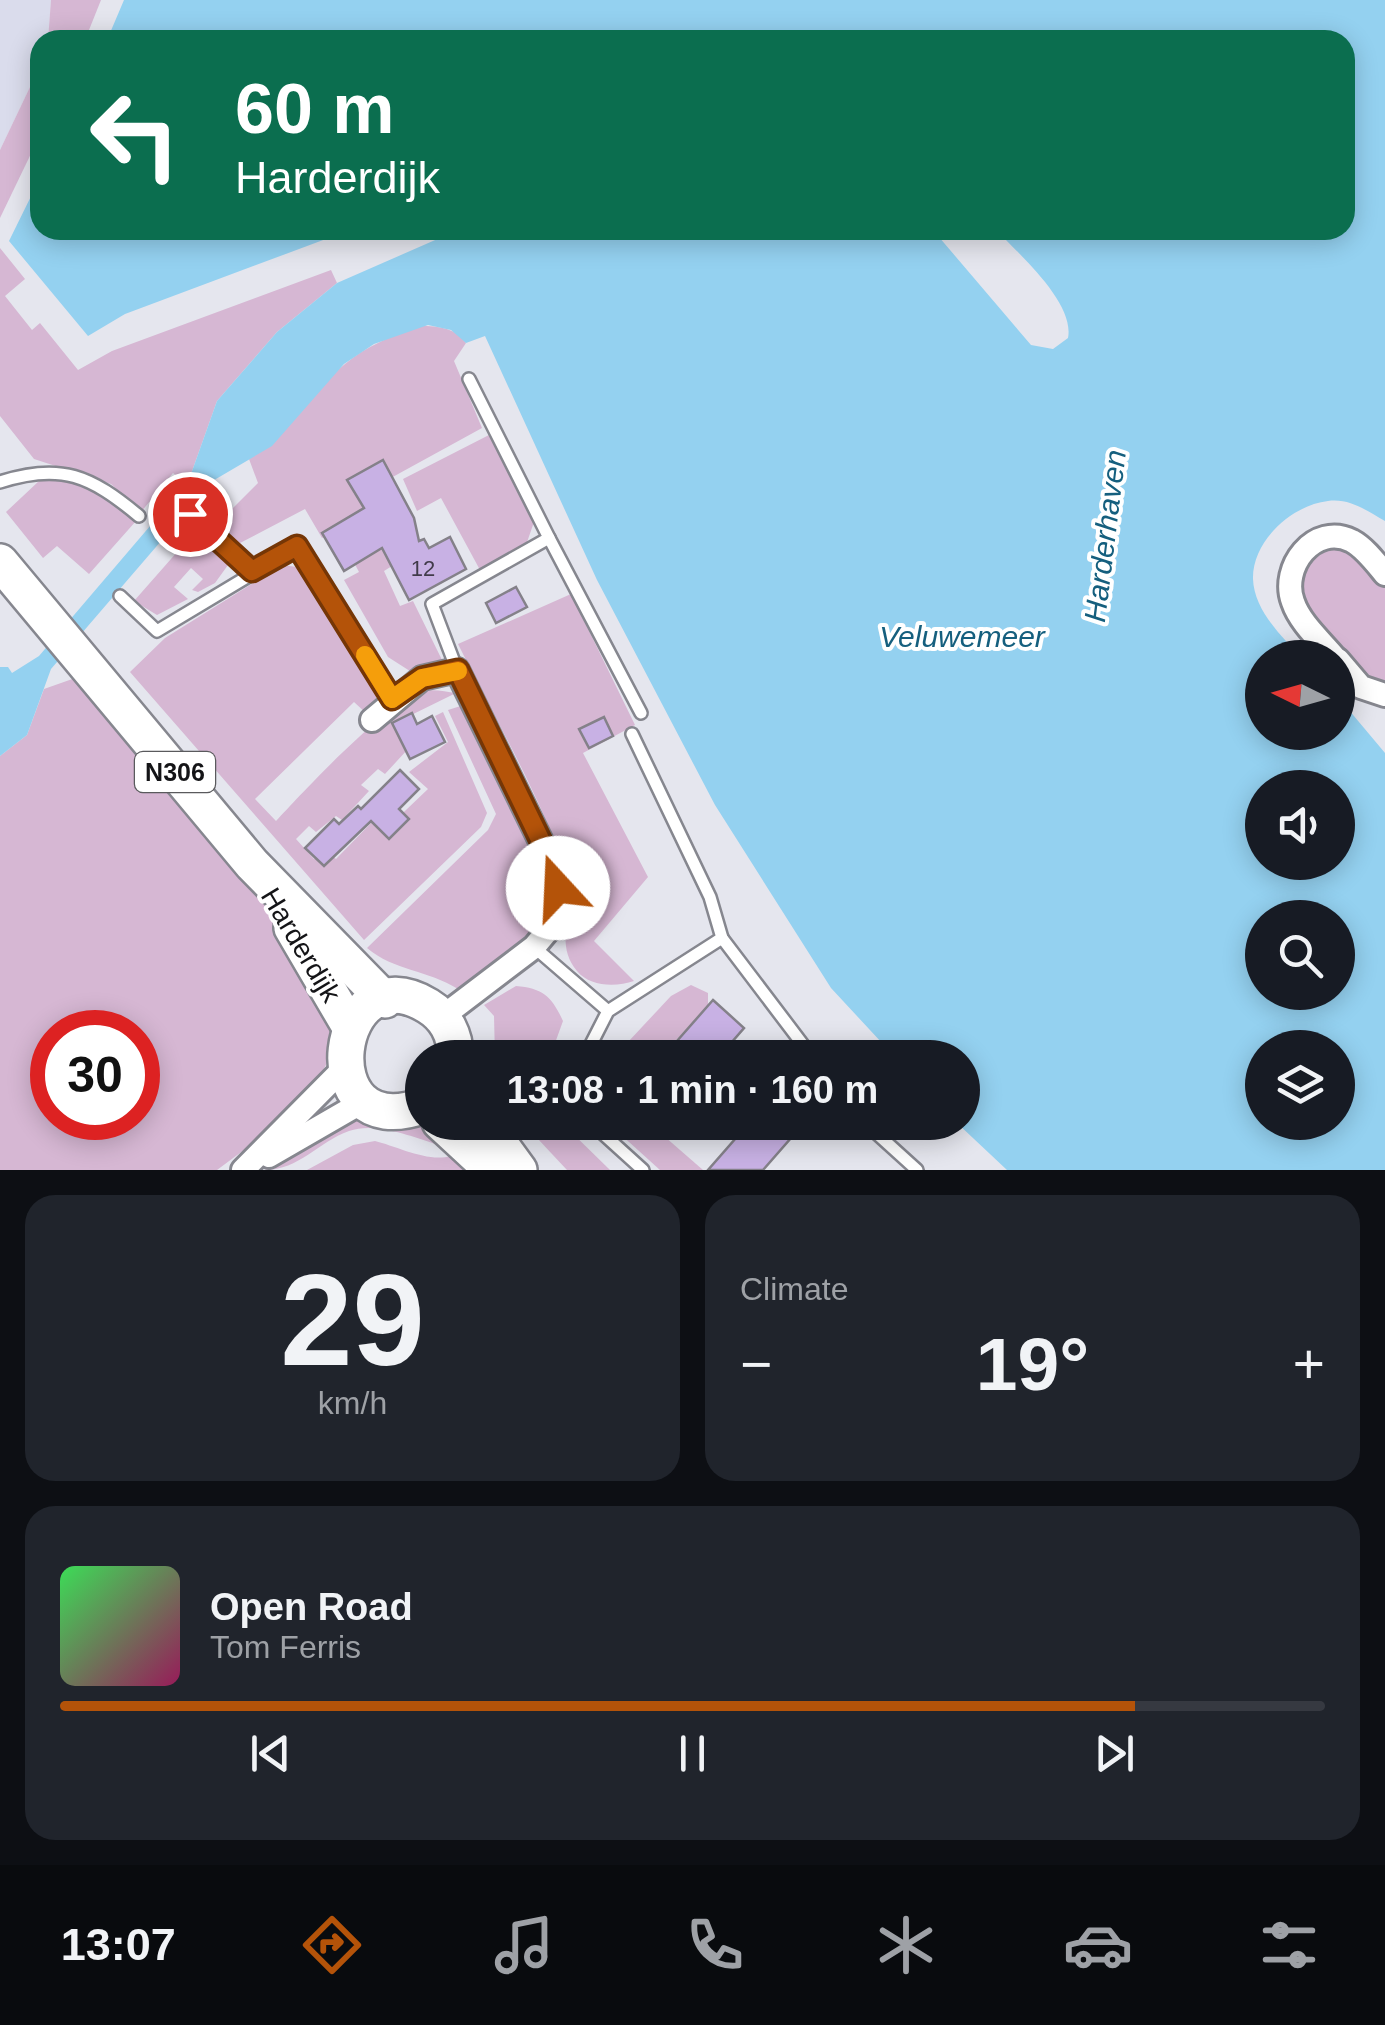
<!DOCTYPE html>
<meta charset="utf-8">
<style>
body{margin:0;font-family:Helvetica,sans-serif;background:#20242c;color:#f1f3f6;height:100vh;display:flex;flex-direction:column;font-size:38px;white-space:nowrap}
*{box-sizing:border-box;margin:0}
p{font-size:32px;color:#9ea1a6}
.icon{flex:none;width:55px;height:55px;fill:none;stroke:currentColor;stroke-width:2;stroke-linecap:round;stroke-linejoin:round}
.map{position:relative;height:1170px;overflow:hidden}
.side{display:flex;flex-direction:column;gap:25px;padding:25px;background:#0d0f14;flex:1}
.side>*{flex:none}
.guide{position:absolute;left:30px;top:30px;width:1325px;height:210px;border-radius:30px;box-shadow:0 5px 25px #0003;background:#0b6e4f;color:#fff;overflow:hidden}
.needle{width:65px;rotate:275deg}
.tools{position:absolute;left:1245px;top:640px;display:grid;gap:20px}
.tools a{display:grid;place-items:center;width:110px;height:110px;border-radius:50%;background:#171b24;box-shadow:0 5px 25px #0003;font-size:50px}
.speed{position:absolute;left:30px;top:1010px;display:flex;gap:20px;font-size:50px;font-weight:700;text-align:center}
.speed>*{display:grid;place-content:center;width:130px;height:130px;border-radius:50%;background:#171b24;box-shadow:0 5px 25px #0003;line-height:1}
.speed .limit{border:15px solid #d22;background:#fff;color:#111}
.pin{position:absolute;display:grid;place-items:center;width:85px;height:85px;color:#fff;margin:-42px;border:5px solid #fff;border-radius:50%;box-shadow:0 2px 10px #0007}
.me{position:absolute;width:110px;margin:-55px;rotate:340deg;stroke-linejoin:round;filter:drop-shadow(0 0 8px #0008)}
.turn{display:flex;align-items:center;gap:35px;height:210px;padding:0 40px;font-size:45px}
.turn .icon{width:130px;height:130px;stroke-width:2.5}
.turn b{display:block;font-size:70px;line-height:85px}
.big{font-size:75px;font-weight:800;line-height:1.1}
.side .tile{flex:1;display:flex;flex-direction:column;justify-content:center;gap:15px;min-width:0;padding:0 35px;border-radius:30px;background:#20242c}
.side .dial{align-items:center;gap:0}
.dial b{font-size:130px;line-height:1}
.song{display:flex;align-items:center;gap:30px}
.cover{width:120px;height:120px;border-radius:15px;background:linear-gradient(135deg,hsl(130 70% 55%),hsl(330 70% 35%))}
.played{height:10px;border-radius:5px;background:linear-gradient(90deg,#b45309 85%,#363941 85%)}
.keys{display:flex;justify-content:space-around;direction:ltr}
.heat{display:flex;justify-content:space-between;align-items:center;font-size:55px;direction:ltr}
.side .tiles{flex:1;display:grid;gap:25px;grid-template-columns:1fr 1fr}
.tile:last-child{grid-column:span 2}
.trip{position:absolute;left:405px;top:1040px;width:575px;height:100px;border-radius:50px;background:#171b24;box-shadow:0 5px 25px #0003;font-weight:800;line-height:100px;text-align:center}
.tab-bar{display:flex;height:160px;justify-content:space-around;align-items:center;background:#090b0e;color:#9ea1a6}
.tab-bar .icon{width:70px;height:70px}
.tab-bar .selected{color:#b45309}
.tab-bar b{font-size:45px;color:#f1f3f6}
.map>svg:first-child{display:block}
.built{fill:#dadcec}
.green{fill:#d6b7d3;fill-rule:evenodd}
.water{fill:#94d1f0;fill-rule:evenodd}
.building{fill:#c8b1e4;stroke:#848189;stroke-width:2.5}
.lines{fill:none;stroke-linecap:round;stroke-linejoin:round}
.service-casing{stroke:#86878f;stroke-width:16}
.minor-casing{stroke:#86878f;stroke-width:28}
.primary-casing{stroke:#86878f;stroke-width:40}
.service{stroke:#fff;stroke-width:11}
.minor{stroke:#fff;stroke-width:22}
.primary{stroke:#fff;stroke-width:35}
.route-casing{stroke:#753606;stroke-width:25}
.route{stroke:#b45309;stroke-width:18}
.slow{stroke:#f59e0b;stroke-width:18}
.labels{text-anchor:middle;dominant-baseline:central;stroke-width:8;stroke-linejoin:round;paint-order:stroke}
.number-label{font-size:22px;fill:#413b4a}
.shield{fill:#fff;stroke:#5a5a5d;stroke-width:2.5}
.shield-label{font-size:25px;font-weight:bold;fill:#141417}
.street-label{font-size:28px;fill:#141417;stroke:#fff}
.water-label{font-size:30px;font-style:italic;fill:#155f7e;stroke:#fff}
</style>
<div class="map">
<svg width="1385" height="1170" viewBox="0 0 1385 1170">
<rect width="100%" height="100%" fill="#e5e6ee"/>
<polygon class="built" points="0,0 51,0 48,40 40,40 40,66 0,150"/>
<g class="green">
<polygon points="51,0 101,0 85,40 48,40"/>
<polygon points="40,66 40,135 0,218 0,150"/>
<polygon points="0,248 25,279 5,296 32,330 40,323 78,370 112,351 331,270 337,283 277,332 217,401 191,474 184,482 173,473 141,512 111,484 34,459 0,416"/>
<path d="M416 326C435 326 454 326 466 343L454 361 482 428 358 496 392 566 384 571 400 606 413 601 443 662 413 673 388 657 344 580 359 572 337 530 322 538 305 509 240 543 216 525 258 483 249 459C289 435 310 393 345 364 366 346 391 337 416 326Z"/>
<polygon points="489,435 534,522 525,548 480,570 441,498 417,511 403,479"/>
<polygon points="55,478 91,485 136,521 89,574 57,546 43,558 6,512 39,481"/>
<polygon points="193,534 228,565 215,583 198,592 192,590 203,579 191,568 174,587 188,599 157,615 134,601"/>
<polygon points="1340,544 1385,584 1385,689 1375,688 1304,608 1299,571 1311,553"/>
<path d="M282 565 297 567 310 577 376 690V700L367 714 354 702 255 799 276 821C306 789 386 702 425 691 435 689 446 692 456 693L395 723 408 749 385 774 378 769 361 785 369 791 342 820 336 816 316 832 309 826 296 839 314 859 325 850 336 859 373 821 384 831 428 789 409 772 448 742 435 716 443 712 487 813 481 827 364 940 130 672 165 638Z"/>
<path d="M571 594 635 725 583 753 648 877 594 941 634 981C616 987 590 987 577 971 552 943 577 905 567 874 540 795 495 719 458 644Z"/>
<path d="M78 677 249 880 295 946 333 1018 327 1063 320 1076 260 1138 217 1170H0V756L27 735 44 689ZM52 1032H138V1118H52Z"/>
<path d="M467 704C484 739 558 874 550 905 543 930 479 972 458 989 428 970 394 971 367 948L488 830 496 814 448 710Z"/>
<polygon points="691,985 708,993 708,1006 660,1057 614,1057 671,996"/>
<path d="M516 986C543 988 552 997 563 1021L550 1057H495L494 1016 484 1005Z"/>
<path d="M356 1115 422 1120 442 1146C415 1138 377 1121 349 1131 318 1142 299 1170 265 1170Z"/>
<polygon points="523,1123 562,1123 610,1170 567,1170"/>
<polygon points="608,1123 649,1123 703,1170 660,1170"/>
<path d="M375 1141C400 1147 440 1169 461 1150L482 1170H307L353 1145Z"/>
</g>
<g class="water">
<path d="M124 0H1385V521C1367 511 1350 498 1328 501 1292 505 1252 541 1253 579 1254 610 1282 637 1301 657L1262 658V732H1338V697L1385 753V1170H1007L957 1123 962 1122V1058L895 1057 831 988 715 805 597 580 485 336 466 343 451 330 428 325 374 344 344 364 272 446 204 486 185 520 180 519 51 669 27 735 0 756V667H8L12 673 39 656 174 498 191 474 217 401 277 332 337 283 458 230H933L1031 345 1053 349 1068 338C1075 303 1019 254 996 230H1345V40H107ZM1262 788H1338V862H1262ZM1262 918H1338V992H1262ZM1262 1048H1338V1122H1262Z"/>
<polygon points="40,178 40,230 350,230 125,314 88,336 9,241"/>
</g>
<g class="building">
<polygon points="383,460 414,518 419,541 424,539 429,548 450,537 466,569 409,600 382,548 344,571 322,533 364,508 347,480"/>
<polygon points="516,587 527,607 496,623 486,603"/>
<polygon points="412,713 417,724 432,716 445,742 410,759 392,723"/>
<polygon points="604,717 613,736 589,748 579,729"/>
<polygon points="400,770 419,789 399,809 409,819 389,839 371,821 324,866 305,848 334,819 339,824 358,806 361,809"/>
<polygon points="713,1000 744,1028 718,1058 662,1058"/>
<polygon points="750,1122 805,1122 763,1170 708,1170"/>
</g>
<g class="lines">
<g class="service-casing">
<g id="service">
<path d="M0 482C61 462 91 476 139 516"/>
<polyline points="190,515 253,571"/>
<polyline points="549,538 641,713"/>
<polyline points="120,596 157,631 297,547 392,699"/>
<polyline points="457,670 432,604 549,538 469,379"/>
<polyline points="722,938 813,1058"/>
<polyline points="534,947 608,1011"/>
<polyline points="584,1058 608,1011 722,938 710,897 632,734"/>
<polyline points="590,1122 643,1170"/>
<polyline points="864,1122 917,1170"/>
</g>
</g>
<g class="minor-casing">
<g id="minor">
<path d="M1335 658C1321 641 1300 623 1293 602 1280 568 1314 522 1352 541 1365 548 1376 563 1385 574"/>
<polyline points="1338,660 1361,687 1385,695"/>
<polyline points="372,720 422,678 457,670 553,866 557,907 550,928 534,947 442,1017"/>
<polyline points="269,1156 366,1100"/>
<polyline points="243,1170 344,1068"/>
</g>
</g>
<g class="primary-casing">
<g id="primary">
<polyline points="0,562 252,864 385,1000"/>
<polyline points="292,928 350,1027"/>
<path d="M422 1106C307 1147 333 948 428 1006 446 1017 456 1036 455 1058"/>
<polyline points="440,1122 492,1170"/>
<polyline points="484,1122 519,1170"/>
</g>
</g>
<use href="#service" class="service"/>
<use href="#minor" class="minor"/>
<use href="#primary" class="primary"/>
</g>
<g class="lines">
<g class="route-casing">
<polyline id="route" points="190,514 252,571 297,546 392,699 422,678 458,670 553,866 558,888"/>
</g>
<use href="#route" class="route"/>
<polyline class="slow" points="365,655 392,699 422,678 458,671"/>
</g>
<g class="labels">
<g class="number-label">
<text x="423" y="568">12</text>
</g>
<rect class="shield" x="135" y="752" width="80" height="40" rx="8"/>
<g class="shield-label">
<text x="175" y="772">N306</text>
</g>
<g class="street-label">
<text transform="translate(301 945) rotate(59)">Harderdijk</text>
</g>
<g class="water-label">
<text transform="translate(1105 536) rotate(-83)">Harderhaven</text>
<text x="962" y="636">Veluwemeer</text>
</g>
</g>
</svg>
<div class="tools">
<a><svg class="needle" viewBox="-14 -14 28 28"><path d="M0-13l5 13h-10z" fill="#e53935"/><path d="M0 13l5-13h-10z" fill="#9ea1a6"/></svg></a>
<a><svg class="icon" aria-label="sound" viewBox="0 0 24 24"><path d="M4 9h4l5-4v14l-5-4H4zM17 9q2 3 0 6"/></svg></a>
<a><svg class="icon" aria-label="search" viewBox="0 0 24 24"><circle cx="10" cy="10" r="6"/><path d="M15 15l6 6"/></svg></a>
<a><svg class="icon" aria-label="layers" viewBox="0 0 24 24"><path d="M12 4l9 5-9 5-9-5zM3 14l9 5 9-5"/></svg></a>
</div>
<div class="speed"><div class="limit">30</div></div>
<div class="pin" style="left:190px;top:514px;background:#d93025"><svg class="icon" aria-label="arrive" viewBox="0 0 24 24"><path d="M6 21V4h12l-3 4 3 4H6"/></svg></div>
<svg class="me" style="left:558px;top:888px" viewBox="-20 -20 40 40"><circle r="19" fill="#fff"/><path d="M0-13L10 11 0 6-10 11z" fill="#b45309"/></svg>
<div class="trip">13:08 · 1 min · 160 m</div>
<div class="guide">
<div class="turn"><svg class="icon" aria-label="left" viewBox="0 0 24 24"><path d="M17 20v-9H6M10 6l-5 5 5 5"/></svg><div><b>60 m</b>Harderdijk</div></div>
</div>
</div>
<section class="side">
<div class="tiles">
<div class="tile dial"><b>29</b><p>km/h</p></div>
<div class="tile"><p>Climate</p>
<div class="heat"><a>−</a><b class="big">19°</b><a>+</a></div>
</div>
<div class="tile">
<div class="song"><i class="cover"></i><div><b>Open Road</b><p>Tom Ferris</p></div></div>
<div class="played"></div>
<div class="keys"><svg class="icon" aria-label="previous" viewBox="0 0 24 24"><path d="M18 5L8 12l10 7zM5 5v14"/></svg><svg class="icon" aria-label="pause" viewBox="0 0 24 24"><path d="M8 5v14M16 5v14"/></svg><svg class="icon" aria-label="next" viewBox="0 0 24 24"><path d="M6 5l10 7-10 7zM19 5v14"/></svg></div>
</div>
</div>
</section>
<nav class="tab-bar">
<b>13:07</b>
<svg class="icon selected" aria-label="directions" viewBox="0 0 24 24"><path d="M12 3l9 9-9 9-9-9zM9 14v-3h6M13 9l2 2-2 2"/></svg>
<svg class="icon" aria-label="music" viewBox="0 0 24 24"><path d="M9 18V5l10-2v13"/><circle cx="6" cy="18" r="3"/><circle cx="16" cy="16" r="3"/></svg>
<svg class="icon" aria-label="phone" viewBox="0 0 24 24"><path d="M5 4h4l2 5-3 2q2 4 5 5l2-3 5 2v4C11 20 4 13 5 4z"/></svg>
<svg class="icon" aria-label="climate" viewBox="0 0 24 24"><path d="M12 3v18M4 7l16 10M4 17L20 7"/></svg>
<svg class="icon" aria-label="car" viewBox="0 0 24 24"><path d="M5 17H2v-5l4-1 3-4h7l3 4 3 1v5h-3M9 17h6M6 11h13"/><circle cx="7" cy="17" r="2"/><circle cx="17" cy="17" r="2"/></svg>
<svg class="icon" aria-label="filters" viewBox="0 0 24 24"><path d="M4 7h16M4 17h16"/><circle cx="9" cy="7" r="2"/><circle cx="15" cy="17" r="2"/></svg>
</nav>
